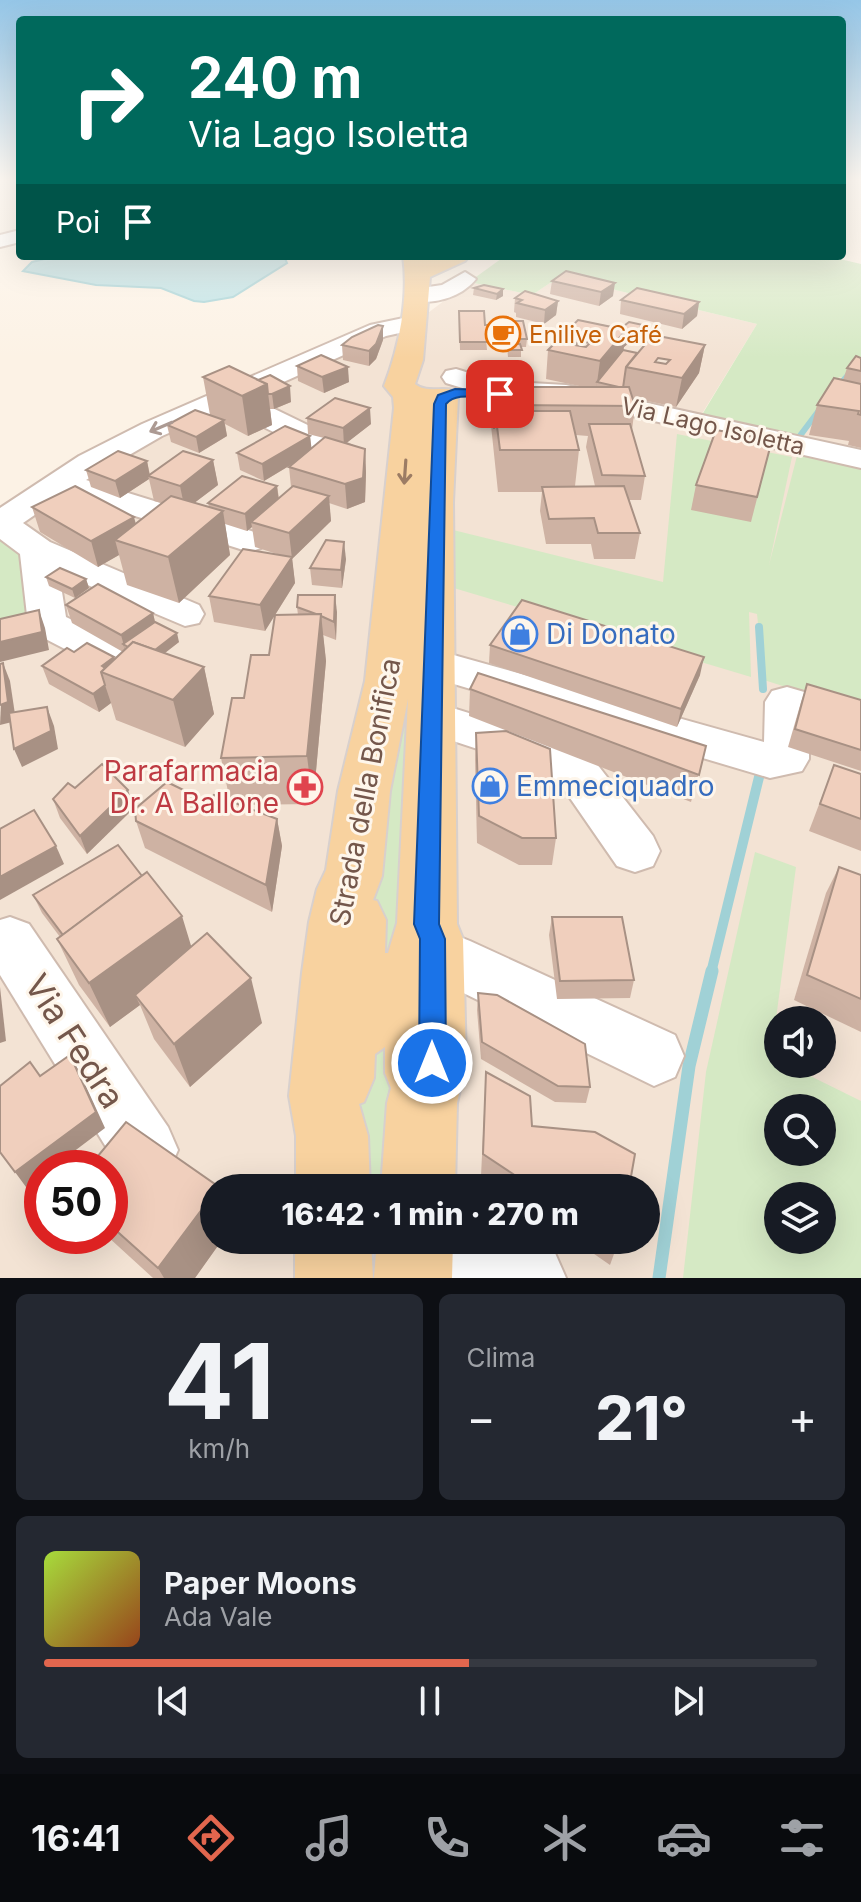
<!DOCTYPE html>
<html lang="it">
<meta charset="utf-8">
<style>
body{margin:0;font-family:Inter,sans-serif;background:#242831;color:#f1f3f6;height:100vh;display:flex;flex-direction:column;font-size:30px;white-space:nowrap}
*{box-sizing:border-box;margin:0}
p{font-size:26px;color:#9ea1a6}
.icon{flex:none;width:44px;height:44px;fill:none;stroke:currentColor;stroke-width:2;stroke-linecap:round;stroke-linejoin:round}
.map{position:relative;height:1278px;overflow:hidden}
.side{display:flex;flex-direction:column;gap:16px;padding:16px;background:#0d0f14;flex:1}
.side>*{flex:none}
.banner{position:absolute;left:16px;top:16px;width:830px;height:244px;border-radius:8px;box-shadow:0 8px 32px #0002;background:#00695c;color:#fff;overflow:hidden}
.buttons{position:absolute;left:764px;top:1006px;display:grid;gap:16px}
.buttons a{display:grid;place-items:center;width:72px;height:72px;border-radius:50%;background:#171b24;box-shadow:0 8px 32px #0002;font-size:40px}
.speed{position:absolute;left:24px;top:1150px;display:flex;gap:16px;font-size:40px;font-weight:700;text-align:center}
.speed>*{display:grid;place-content:center;width:104px;height:104px;border-radius:50%;background:#171b24;box-shadow:0 8px 32px #0002;line-height:1}
.speed .limit{border:12px solid #d22;background:#fff;color:#111}
.pin{position:absolute;display:grid;place-items:center;width:68px;height:68px;color:#fff;margin:-34px;border-radius:16px;box-shadow:0 4px 12px #0006}
.me{position:absolute;width:88px;margin:-44px;rotate:0deg;stroke-linejoin:round;filter:drop-shadow(0 0 6px #0008)}
.turn{display:flex;align-items:center;gap:28px;height:168px;padding:0 40px;font-size:36px}
.turn .icon{width:104px;height:104px;stroke-width:2.5}
.turn b{display:block;font-size:56px;line-height:68px}
.then{display:flex;align-items:center;height:76px;padding:0 40px;background:#0003;gap:16px;font-size:30px}
.big{font-size:60px;font-weight:800;line-height:1.1}
.side .tile{flex:1;display:flex;flex-direction:column;justify-content:center;gap:12px;min-width:0;padding:0 28px;border-radius:12px;background:#242831}
.side .dial{align-items:center;gap:0}
.dial b{font-size:104px;line-height:1}
.song{display:flex;align-items:center;gap:24px}
.cover{width:96px;height:96px;border-radius:12px;background:linear-gradient(135deg,hsl(80 70% 55%),hsl(20 70% 35%))}
.played{height:8px;border-radius:4px;background:linear-gradient(90deg,#e2664e 55%,#363941 55%)}
.keys{display:flex;justify-content:space-around;direction:ltr}
.heat{display:flex;justify-content:space-between;align-items:center;font-size:44px;direction:ltr}
.side .tiles{flex:1;display:grid;gap:16px;grid-template-columns:1fr 1fr}
.tile:last-child{grid-column:span 2}
.trip{position:absolute;left:200px;top:1174px;width:460px;height:80px;border-radius:40px;background:#171b24;box-shadow:0 8px 32px #0002;font-weight:800;line-height:80px;text-align:center}
.tabs{display:flex;height:128px;justify-content:space-around;align-items:center;background:#090b0e;color:#9ea1a6}
.tabs .icon{width:56px;height:56px}
.tabs .on{color:#e2664e}
.tabs b{font-size:36px;color:#f1f3f6}
.map>svg:first-child{display:block}
.residential{fill:#f3e3d4;fill-rule:evenodd}
.green{fill:#d5e9c4;fill-rule:evenodd}
.water{fill:#bae1e5;stroke:#a0d1d6;stroke-width:2}
.lines{fill:none;stroke-linecap:round;stroke-linejoin:round}
.stream-far4{stroke:#a0d1d6;stroke-width:5}
.stream-far3{stroke:#a0d1d6;stroke-width:6}
.stream-far2{stroke:#a0d1d6;stroke-width:8}
.stream-far1{stroke:#a0d1d6;stroke-width:10}
.stream{stroke:#a0d1d6;stroke-width:13}
.minor-casing{stroke:#cfbbaf;stroke-width:4}
.major-casing{stroke:#d8d0cd;stroke-width:4}
.minor{fill:#fff;fill-rule:evenodd}
.major{fill:#f8d29f;fill-rule:evenodd}
.wall{fill:#ceb2a3;fill-rule:evenodd}
.shaded-wall{fill:#a89184}
.building{fill:#f0cfbd;stroke:#a89184;stroke-width:2;fill-rule:evenodd}
.oneway{stroke:#ac9a93}
.oneway2{stroke:#9c7c64}
.route{fill:#1a73e8;stroke:#114b97;stroke-width:2}
.labels{text-anchor:middle;dominant-baseline:central;stroke-width:6;stroke-linejoin:round;paint-order:stroke}
.far-food-label{font-size:24px;fill:#c56008;stroke:#fef6eb;text-anchor:start}
.far-street-label{font-size:24px;fill:#74574b;stroke:#fef6eb}
.shop-label{font-size:28px;fill:#366cbe;stroke:#fef6eb;text-anchor:start}
.health-label{font-size:28px;fill:#be3a42;stroke:#fef6eb;text-anchor:end}
.street-label{font-size:28px;fill:#74574b;stroke:#fef6eb}
.near-street-label{font-size:34px;fill:#74574b;stroke:#fef6eb}
</style>
<div class="map">
<svg width="861" height="1278" viewBox="0 0 861 1278">
<rect width="100%" height="100%" fill="#fcf2e5"/>
<path class="residential" d="M563 280 578 281 757 324 700 417 839 377 861 381V1278H0V520L116 453 389 332 404 331 469 282 532 295 550 283ZM778 1020H822V1064H778ZM778 1108H822V1152H778ZM42 1168H110V1236H42ZM214 1188H646V1240H214ZM778 1196H822V1240H778Z"/>
<g class="green">
<polygon points="505,256 827,256 861,264 861,381 839,377 802,439 700,418 757,324 578,281 550,283 532,295 469,282"/>
<polygon points="417,403 413,945 383,963 369,898"/>
<polygon points="677,434 792,457 769,565 798,452 861,466 861,711 764,680 757,614 749,612 751,677 447,586 449,529 663,582"/>
<polygon points="0,540 25,553 38,616 0,626"/>
<path d="M755 852 796 867 771 1057 778 1060V1064H786L861 1101V1278H683L706 1072ZM778 1108H822V1152H778ZM778 1196H822V1240H778Z"/>
<polygon points="392,1028 393,1188 355,1188 355,1080"/>
</g>
<polygon class="water" points="57,256 284,256 287,263 233,297 204,302 194,301 161,288 96,285 23,271 32,262"/>
<g class="lines">
<polyline class="stream-far4" points="835,389 861,360"/>
<polyline class="stream-far3" points="799,437 820,409"/>
<polyline class="stream-far2" points="759,627 763,689"/>
<polyline class="stream-far1" points="711,973 761,769"/>
<polyline class="stream" points="659,1278 689,1066 712,971"/>
<g class="minor-casing">
<g id="minor">
<polygon points="20,230 20,242 0,247 0,235"/>
<path d="M465 272 476 279C461 298 431 306 408 300L405 295 408 290 442 285Z"/>
<polygon points="413,316 422,318 425,323 422,328 386,336 250,397 353,447 357,454 353,461 342,463 331,461 226,408 162,436 86,480 261,534 267,541 261,548 249,552 237,548 65,494 23,523 50,542 199,605 204,614 199,623 185,626 59,573 66,617 149,657 155,667 149,677 134,681 119,677 34,633 28,624 20,554 0,539 0,508 79,456 142,424 370,325"/>
<polygon points="456,369 495,381 566,385 861,450 861,468 566,401 492,397 446,383 442,377 446,371"/>
<polygon points="432,649 764,742 765,702 772,691 787,687 859,708 861,712 859,730 843,735 809,724 809,759 802,771 770,778 417,673 411,663 417,653"/>
<polygon points="430,701 543,736 593,759 653,836 660,851 653,866 635,872 617,866 561,785 511,760 414,728 408,717 414,706"/>
<polygon points="10,917 29,924 168,1127 178,1150 168,1173 145,1183 122,1173 0,975 0,920"/>
<polygon points="433,932 450,933 470,941 675,1035 684,1056 675,1077 654,1086 445,984 413,976 405,958 413,940"/>
<polygon points="381,1240 533,1240 555,1253 566,1278 415,1278 390,1268"/>
</g>
</g>
<g class="major-casing">
<g id="major">
<path d="M403 256H427V260L437 256H469L465 261 430 277 423 360 415 384C426 393 440 387 454 390L458 397 453 502 457 924 463 939 466 1063 457 1103 455 1188H381L387 1103 391 1088 385 1073V1047L375 1054 374 1078 364 1102 359 1104 368 1136 370 1188H296V1136L289 1096 302 973 309 922 317 889 326 870 338 791 365 681 394 408 393 397 384 386C399 348 409 297 403 256ZM408 699 397 923 388 953H385L386 920 377 901 373 900 382 876 390 791Z"/>
<polygon points="295,1240 371,1240 373,1278 295,1278"/>
<polygon points="377,1240 453,1240 452,1278 374,1278"/>
</g>
</g>
<use href="#minor" class="minor"/>
<use href="#major" class="major"/>
</g>
<g class="wall">
<polygon points="566,271 613,296 599,306 550,294 552,281"/>
<polygon points="484,285 503,296 496,300 473,295 474,288"/>
<polygon points="515,298 558,301 556,315 544,324 516,317 516,313 514,312"/>
<polygon points="621,300 699,302 697,316 682,329 620,314"/>
<polygon points="459,311 485,325 493,325 493,321 527,339 526,347 521,347 521,357 508,357 507,347 495,347 494,340 486,339 487,350 460,350"/>
<path d="M578 320 642 332 624 347 623 350 637 353 705 345 699 373 676 407 633 398 635 406 632 430 645 476 641 500H629L640 533 635 559H594L591 544H546L540 511 542 492H498L490 416 491 387H584L546 379 548 350ZM579 341 590 343 586 347 575 345ZM658 358 670 360 666 364 655 362ZM576 435 588 436 586 447 595 486H575L579 450Z"/>
<polygon points="383,326 383,340 376,359 369,366 343,360 342,345"/>
<polygon points="861,358 861,448 848,445 849,441 809,435 817,405 843,380 847,368"/>
<polygon points="229,366 291,402 274,409 270,409 272,425 248,436 225,424 227,436 199,453 171,442 167,425 210,415 203,377"/>
<polygon points="297,366 349,382 324,393 298,381"/>
<polygon points="307,418 371,424 346,443 365,449 366,473 365,502 347,509 329,503 331,521 292,559 295,583 265,631 214,622 209,596 277,554 255,547 252,527 247,531 225,524 230,555 179,603 127,585 119,555 98,567 40,532 32,507 136,523 162,503 154,501 149,479 120,498 91,487 86,470 147,461 150,475 213,460 218,485 194,503 209,507 208,503 277,486 279,498 291,487 289,467 294,463 264,481 240,470 237,453 310,436 311,448 324,438 308,434"/>
<polygon points="772,440 751,522 691,510 696,485"/>
<polygon points="346,559 342,588 312,585 310,568"/>
<polygon points="46,577 86,579 89,588 75,598 49,586"/>
<polygon points="66,605 153,613 155,622 179,642 165,653 204,667 214,714 185,747 116,720 111,703 99,712 49,684 42,666 74,652 114,657 115,659 123,652 72,623"/>
<polygon points="297,607 337,612 336,640 323,635 326,661 313,804 241,805 277,819 282,846 272,912 145,848 136,821 208,802 230,801 221,758 244,698 269,655 298,615"/>
<polygon points="490,645 700,675 677,727 489,663"/>
<polygon points="807,684 861,700 861,771 788,747 801,702"/>
<polygon points="470,689 706,746 691,802 469,716"/>
<polygon points="476,733 556,838 552,865 519,865 477,843 475,760"/>
<polygon points="834,765 861,774 861,851 809,831"/>
<polygon points="75,788 134,808 87,854 60,818 53,799"/>
<polygon points="839,867 861,875 861,1032 794,1000 826,893"/>
<polygon points="33,895 191,947 262,1023 190,1087 154,1039 140,1005 110,1027 79,985 57,939 60,937 42,913"/>
<polygon points="552,917 634,980 630,998 557,999 549,935"/>
<polygon points="478,993 590,1087 586,1103 555,1102 481,1059 477,1010"/>
<polygon points="486,1072 532,1126 629,1188 498,1188 481,1176"/>
<polygon points="110,1168 219,1187 220,1188 214,1188 222,1240 195,1278 153,1278 107,1236 110,1236"/>
<polygon points="574,1240 619,1240 610,1265"/>
</g>
<g class="shaded-wall">
<polygon points="615,283 613,296 599,306 601,292"/>
<polygon points="503,289 503,296 496,300 497,294"/>
<polygon points="558,301 556,315 544,324 545,310"/>
<polygon points="699,302 697,316 682,329 684,314"/>
<polygon points="643,325 642,332 624,347 622,357 597,382 596,390 600,361 626,330"/>
<polygon points="383,326 383,340 376,359 369,366 369,351"/>
<polygon points="705,345 699,373 676,407 682,378"/>
<polygon points="348,367 349,382 324,393 322,377"/>
<polygon points="267,384 272,425 248,436 242,396"/>
<polygon points="290,386 291,402 274,409 272,394"/>
<polygon points="370,408 371,424 344,445 343,428"/>
<polygon points="224,420 227,436 199,453 196,437"/>
<polygon points="310,436 312,452 264,481 262,464"/>
<polygon points="365,449 366,473 365,502 347,509 345,484"/>
<polygon points="213,460 218,485 185,510 180,486"/>
<polygon points="147,461 150,477 148,476 149,479 120,498 115,481"/>
<polygon points="277,486 279,503 251,522 252,527 247,531 245,514"/>
<polygon points="329,496 331,521 292,559 289,533"/>
<polygon points="223,511 230,555 179,603 168,557"/>
<polygon points="134,517 141,543 115,540 119,555 98,567 91,541"/>
<polygon points="344,542 346,559 342,588 341,570"/>
<polygon points="292,557 295,583 265,631 260,605"/>
<polygon points="86,579 89,588 75,598 72,589"/>
<polygon points="335,595 337,612 336,640 334,622"/>
<polygon points="39,610 45,628 49,650 0,662 0,642"/>
<polygon points="153,613 157,631 123,644 126,653 121,635"/>
<polygon points="321,614 326,661 313,804 307,756"/>
<polygon points="177,633 179,642 148,666 146,656"/>
<polygon points="114,657 120,675 102,666"/>
<polygon points="704,657 700,675 677,727 681,709"/>
<polygon points="3,663 10,681 16,721 0,725"/>
<polygon points="204,667 214,714 185,747 173,700"/>
<polygon points="105,685 111,703 99,712 93,694"/>
<polygon points="47,707 54,726 58,749 22,767 14,749"/>
<polygon points="128,790 134,808 87,854 80,836"/>
<polygon points="277,819 282,846 272,912 266,885"/>
<polygon points="56,846 64,864 0,900 0,877"/>
<polygon points="182,916 196,962 135,995 140,1005 110,1027 89,983"/>
<polygon points="251,978 262,1023 190,1087 174,1044"/>
<polygon points="0,987 6,1041 0,1043"/>
<polygon points="70,1055 79,1071 105,1128 52,1168 42,1168 42,1175 26,1187 15,1172"/>
<polygon points="214,1193 214,1240 222,1240 195,1278 164,1278 158,1268"/>
</g>
<g class="building">
<polygon points="566,271 615,283 601,292 552,281"/>
<polygon points="484,285 503,289 497,294 474,288"/>
<polygon points="637,288 699,302 684,314 621,300"/>
<polygon points="525,291 558,301 545,310 517,303 522,300 515,298"/>
<polygon points="459,311 484,311 485,325 494,325 493,321 523,321 527,339 496,339 494,332 486,332 487,342 460,342"/>
<path d="M578 320 626 330 600 361 548 350ZM579 341 590 343 586 347 575 345Z"/>
<polygon points="629,322 643,325 625,340 626,330 620,329"/>
<polygon points="378,325 383,326 376,344 369,351 342,345 352,337"/>
<path d="M653 335 705 345 682 378 626 367ZM658 358 670 360 666 364 655 362Z"/>
<polygon points="507,344 520,344 522,350 508,350"/>
<polygon points="623,350 637,353 626,367 623,388 597,382"/>
<polygon points="321,355 348,367 322,377 297,366"/>
<polygon points="856,356 861,358 861,371 847,368"/>
<polygon points="229,366 267,384 242,396 203,377"/>
<polygon points="270,375 290,386 272,394 268,394 267,384 258,380"/>
<polygon points="834,378 861,384 861,415 858,414 859,411 817,405"/>
<polygon points="491,387 629,387 635,406 493,405"/>
<polygon points="335,398 370,408 343,428 307,418"/>
<polygon points="195,410 224,420 196,437 167,425"/>
<polygon points="495,411 570,411 579,450 500,450"/>
<polygon points="492,412 495,412 494,429"/>
<polygon points="589,424 630,424 645,476 602,475"/>
<polygon points="285,426 310,436 262,464 237,453"/>
<polygon points="716,430 772,440 757,497 696,485"/>
<polygon points="325,437 365,449 363,478 345,484 289,467"/>
<polygon points="118,451 147,461 115,481 86,470"/>
<polygon points="183,451 213,460 180,486 148,476"/>
<polygon points="242,476 277,486 245,514 208,503"/>
<polygon points="75,486 134,517 91,541 32,507"/>
<polygon points="293,486 329,496 289,533 251,522"/>
<polygon points="624,486 640,533 598,533 594,518 549,519 542,487"/>
<polygon points="171,496 223,511 168,557 115,540"/>
<polygon points="326,540 344,542 341,570 310,568"/>
<polygon points="243,549 292,557 260,605 209,596"/>
<polygon points="60,568 86,579 72,589 46,577"/>
<polygon points="98,584 153,613 121,635 66,605"/>
<polygon points="298,595 335,595 334,622 321,616 321,614 316,614 297,607"/>
<polygon points="522,600 704,657 681,709 490,645"/>
<polygon points="39,610 42,632 0,642 0,619"/>
<polygon points="321,614 307,756 221,758 232,698 244,698 251,655 269,655 275,615"/>
<polygon points="155,622 177,633 155,650 133,642 128,647 123,644"/>
<polygon points="133,642 204,667 173,700 101,672"/>
<polygon points="87,643 114,657 102,666 105,668 101,672 105,685 93,694 42,666 67,648 74,652"/>
<polygon points="3,663 8,702 0,705 0,664"/>
<polygon points="478,673 706,746 699,775 470,689"/>
<polygon points="807,684 861,700 861,750 795,729"/>
<polygon points="47,707 51,731 14,749 9,713"/>
<polygon points="506,731 550,749 556,838 522,838 479,816 476,733"/>
<polygon points="102,764 128,790 80,836 53,799 68,783 75,788"/>
<polygon points="834,765 861,774 861,819 820,804"/>
<polygon points="167,782 208,802 214,795 277,819 266,885 136,821 135,809"/>
<polygon points="34,810 56,846 0,877 0,829"/>
<polygon points="118,845 142,876 63,935 33,895"/>
<polygon points="839,867 861,875 861,999 807,975"/>
<polygon points="147,872 182,916 89,983 57,939"/>
<polygon points="552,917 622,917 634,980 560,981"/>
<polygon points="207,933 251,978 174,1044 135,995"/>
<polygon points="478,993 497,995 585,1044 590,1087 558,1086 482,1042"/>
<polygon points="70,1055 96,1112 15,1172 0,1152 0,1086 30,1062 40,1076"/>
<polygon points="486,1072 530,1096 532,1126 595,1132 635,1154 629,1188 534,1188 483,1154"/>
<polygon points="126,1122 219,1187 218,1188 214,1188 214,1193 158,1268 110,1225 110,1168 88,1168"/>
</g>
<defs><path id="oneway-shaft" d="M-6 0H5M1.5-3L5.5 0L1.5 3" fill="none" stroke-width="1.6" stroke-linecap="round" stroke-linejoin="round" transform="scale(2)"/></defs>
<use class="oneway" href="#oneway-shaft" transform="translate(161 427) rotate(157)"/>
<use class="oneway2" href="#oneway-shaft" transform="translate(405 472) rotate(94)"/>
<linearGradient id="sky" x2="0" y2="1"><stop stop-color="#95c6e7"/><stop offset="0.5" stop-color="#fef9f3"/><stop offset="1" stop-color="#fef9f3" stop-opacity="0"/></linearGradient>
<rect width="861" height="358" fill="url(#sky)"/>
<path class="route" d="M455 389 500 390 506 394C490 404 460 388 446 404L439 924 445 939 446 1063 442 1073 432 1077 423 1073 419 1063 420 939 414 924 434 404 438 395Z"/>
<defs>
<g id="cafe-ring" transform="scale(1.8)"><circle r="9.5" fill="#fef6eb" stroke="#e8710a" stroke-width="1.5"/><path d="M-5.5-4.5H6V0H3Q3 3.5 0 3.5H-2.5Q-5.5 3.5-5.5 0ZM3-3.2v2h1.7v-2ZM-6 4.5H4V6H-6Z" fill="#e8710a"/></g>
<g id="shop-ring" transform="scale(1.8)"><circle r="9.5" fill="#fef6eb" stroke="#3f7fe0" stroke-width="1.5"/><path d="M-5-2.5h2.3a2.7 3.5 0 0 1 5.4 0H5L5.5 6h-11ZM-1.5-2.5h3a1.5 2.3 0 0 0-3 0Z" fill="#3f7fe0"/></g>
<g id="pharmacy-ring" transform="scale(1.8)"><circle r="9.5" fill="#fef6eb" stroke="#e0444e" stroke-width="1.5"/><path d="M-2-6h4v4h4v4h-4v4h-4v-4h-4v-4h4Z" fill="#e0444e"/></g>
</defs>
<g fill-rule="evenodd">
<use href="#cafe-ring" x="503" y="334"/>
<use href="#shop-ring" x="520" y="634"/>
<use href="#shop-ring" x="490" y="786"/>
<use href="#pharmacy-ring" x="305" y="787"/>
</g>
<g class="labels">
<g class="far-food-label">
<text x="529" y="334">Enilive Café</text>
</g>
<g class="far-street-label">
<text transform="translate(713 426) rotate(13)">Via Lago Isoletta</text>
</g>
<g class="shop-label">
<text x="546" y="634">Di Donato</text>
<text x="516" y="786">Emmeciquadro</text>
</g>
<g class="health-label">
<text x="279" y="771">Parafarmacia<tspan x="279" dy="32">Dr. A Ballone</tspan></text>
</g>
<g class="street-label">
<text transform="translate(365 792) rotate(-79)">Strada della Bonifica</text>
</g>
<g class="near-street-label">
<text transform="translate(75 1041) rotate(57)">Via Fedra</text>
</g>
</g>
</svg>
<div class="buttons">
<a><svg class="icon" aria-label="sound" viewBox="0 0 24 24"><path d="M4 9h4l5-4v14l-5-4H4zM17 9q2 3 0 6"/></svg></a>
<a><svg class="icon" aria-label="search" viewBox="0 0 24 24"><circle cx="10" cy="10" r="6"/><path d="M15 15l6 6"/></svg></a>
<a><svg class="icon" aria-label="layers" viewBox="0 0 24 24"><path d="M12 4l9 5-9 5-9-5zM3 14l9 5 9-5"/></svg></a>
</div>
<div class="speed"><div class="limit">50</div></div>
<div class="pin" style="left:500px;top:394px;background:#d93025"><svg class="icon" aria-label="arrive" viewBox="0 0 24 24"><path d="M6 21V4h12l-3 4 3 4H6"/></svg></div>
<svg class="me" style="left:432px;top:1063px" viewBox="-20 -20 40 40"><circle r="17" fill="#1a73e8" stroke="#fff" stroke-width="3"/><path d="M0-11L8 9 0 5-8 9z" fill="#fff"/></svg>
<div class="trip">16:42 · 1 min · 270 m</div>
<div class="banner">
<div class="turn"><svg class="icon" aria-label="right" viewBox="0 0 24 24"><path d="M7 20v-9h11M14 6l5 5-5 5"/></svg><div><b>240 m</b>Via Lago Isoletta</div></div>
<div class="then">Poi<svg class="icon" aria-label="arrive" viewBox="0 0 24 24"><path d="M6 21V4h12l-3 4 3 4H6"/></svg></div>
</div>
</div>
<section class="side">
<div class="tiles">
<div class="tile dial"><b>41</b><p>km/h</p></div>
<div class="tile"><p>Clima</p>
<div class="heat"><a>−</a><b class="big">21°</b><a>+</a></div>
</div>
<div class="tile">
<div class="song"><i class="cover"></i><div><b>Paper Moons</b><p>Ada Vale</p></div></div>
<div class="played"></div>
<div class="keys"><svg class="icon" aria-label="previous" viewBox="0 0 24 24"><path d="M18 5L8 12l10 7zM5 5v14"/></svg><svg class="icon" aria-label="pause" viewBox="0 0 24 24"><path d="M8 5v14M16 5v14"/></svg><svg class="icon" aria-label="next" viewBox="0 0 24 24"><path d="M6 5l10 7-10 7zM19 5v14"/></svg></div>
</div>
</div>
</section>
<nav class="tabs">
<b>16:41</b>
<svg class="icon on" aria-label="directions" viewBox="0 0 24 24"><path d="M12 3l9 9-9 9-9-9zM9 14v-3h6M13 9l2 2-2 2"/></svg>
<svg class="icon" aria-label="music" viewBox="0 0 24 24"><path d="M9 18V5l10-2v13"/><circle cx="6" cy="18" r="3"/><circle cx="16" cy="16" r="3"/></svg>
<svg class="icon" aria-label="phone" viewBox="0 0 24 24"><path d="M5 4h4l2 5-3 2q2 4 5 5l2-3 5 2v4C11 20 4 13 5 4z"/></svg>
<svg class="icon" aria-label="climate" viewBox="0 0 24 24"><path d="M12 3v18M4 7l16 10M4 17L20 7"/></svg>
<svg class="icon" aria-label="car" viewBox="0 0 24 24"><path d="M5 17H2v-5l4-1 3-4h7l3 4 3 1v5h-3M9 17h6M6 11h13"/><circle cx="7" cy="17" r="2"/><circle cx="17" cy="17" r="2"/></svg>
<svg class="icon" aria-label="filters" viewBox="0 0 24 24"><path d="M4 7h16M4 17h16"/><circle cx="9" cy="7" r="2"/><circle cx="15" cy="17" r="2"/></svg>
</nav>
